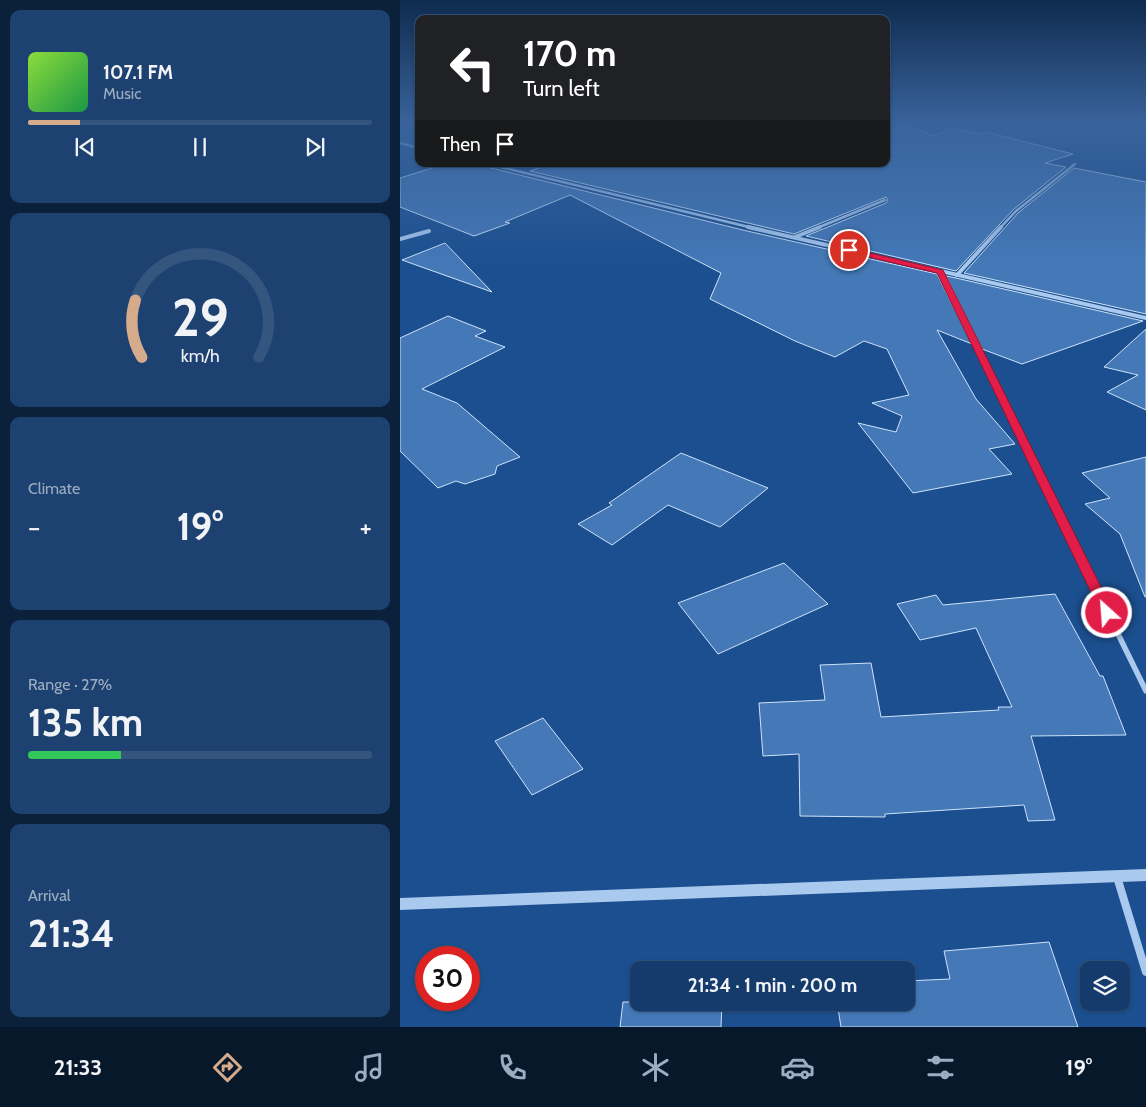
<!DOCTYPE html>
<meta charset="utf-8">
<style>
body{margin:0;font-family:Cabin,sans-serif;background:#1d4271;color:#f1f3f6;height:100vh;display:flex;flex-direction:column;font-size:19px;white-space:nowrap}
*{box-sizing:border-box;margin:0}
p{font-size:16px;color:#9dadc1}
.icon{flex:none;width:28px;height:28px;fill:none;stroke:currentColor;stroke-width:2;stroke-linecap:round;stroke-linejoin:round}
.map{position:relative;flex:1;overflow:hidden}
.panel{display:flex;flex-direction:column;gap:10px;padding:10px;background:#0b203b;width:400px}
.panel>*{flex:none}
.hud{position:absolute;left:15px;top:15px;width:475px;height:152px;border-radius:10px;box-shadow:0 1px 4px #0004,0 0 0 1px #33557e;background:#202124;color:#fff;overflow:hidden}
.buttons{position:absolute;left:680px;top:961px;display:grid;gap:10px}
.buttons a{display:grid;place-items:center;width:50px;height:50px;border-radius:10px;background:#143b6b;box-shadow:0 1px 4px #0004,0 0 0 1px #33557e;font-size:25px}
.speed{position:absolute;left:15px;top:946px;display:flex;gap:10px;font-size:25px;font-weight:700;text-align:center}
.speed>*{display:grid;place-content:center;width:65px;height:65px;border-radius:50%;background:#143b6b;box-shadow:0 1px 4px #0004,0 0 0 1px #33557e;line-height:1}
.speed .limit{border:8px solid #d22;background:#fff;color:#111}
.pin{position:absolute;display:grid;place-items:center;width:42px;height:42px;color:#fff;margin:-21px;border:2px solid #fff;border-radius:50%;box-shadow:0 1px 5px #0007}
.me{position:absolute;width:55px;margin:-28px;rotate:334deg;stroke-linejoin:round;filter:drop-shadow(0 0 4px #0008)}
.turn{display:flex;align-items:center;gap:18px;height:105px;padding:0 25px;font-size:22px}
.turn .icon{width:65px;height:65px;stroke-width:2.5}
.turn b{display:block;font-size:35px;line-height:42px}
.then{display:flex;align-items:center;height:48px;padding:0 25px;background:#0003;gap:10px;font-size:19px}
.big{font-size:38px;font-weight:700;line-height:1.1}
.panel .tile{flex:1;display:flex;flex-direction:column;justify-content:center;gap:8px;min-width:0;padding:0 18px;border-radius:10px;background:#1d4271}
.panel .dial{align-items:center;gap:0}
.dial svg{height:130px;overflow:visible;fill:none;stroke:#33557e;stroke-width:7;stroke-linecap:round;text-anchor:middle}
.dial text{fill:#f1f3f6;stroke:none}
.song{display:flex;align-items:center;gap:15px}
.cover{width:60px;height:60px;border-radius:8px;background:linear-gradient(135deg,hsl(90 70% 55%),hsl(140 70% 35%))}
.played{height:5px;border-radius:2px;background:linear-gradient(90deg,#d6ab8b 15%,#33557e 15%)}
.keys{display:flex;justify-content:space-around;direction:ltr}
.heat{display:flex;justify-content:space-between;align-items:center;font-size:28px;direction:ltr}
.charge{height:8px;border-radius:4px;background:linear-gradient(90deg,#34c759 27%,#33557e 0)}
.trip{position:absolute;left:230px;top:961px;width:285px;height:50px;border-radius:10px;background:#143b6b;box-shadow:0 1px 4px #0004,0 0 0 1px #33557e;font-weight:700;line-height:50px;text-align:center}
.tab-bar{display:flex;height:80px;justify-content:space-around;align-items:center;background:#08182b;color:#9dadc1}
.tab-bar .icon{width:35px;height:35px}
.tab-bar .active{color:#d6ab8b}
.tab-bar b{font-size:22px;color:#f1f3f6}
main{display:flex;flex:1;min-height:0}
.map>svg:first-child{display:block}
.building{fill:#4478b7;stroke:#cfe3fa}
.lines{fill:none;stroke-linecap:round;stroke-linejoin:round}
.minor-far4{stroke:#a9c9ee;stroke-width:2.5}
.minor-far3{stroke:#a9c9ee;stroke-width:4}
.minor-far2{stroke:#a9c9ee;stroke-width:4.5}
.minor-far1{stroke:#a9c9ee;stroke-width:5.5}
.minor{stroke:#a9c9ee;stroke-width:8}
.tertiary{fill:#a9c9ee;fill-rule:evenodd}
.route{fill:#e11d48;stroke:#92132f}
</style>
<main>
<section class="panel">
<div class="tile">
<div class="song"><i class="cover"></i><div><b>107.1 FM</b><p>Music</p></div></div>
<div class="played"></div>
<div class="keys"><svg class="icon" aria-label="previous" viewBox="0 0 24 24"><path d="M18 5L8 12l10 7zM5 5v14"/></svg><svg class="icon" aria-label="pause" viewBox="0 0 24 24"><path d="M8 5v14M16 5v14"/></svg><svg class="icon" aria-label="next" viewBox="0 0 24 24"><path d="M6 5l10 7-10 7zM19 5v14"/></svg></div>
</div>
<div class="tile dial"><svg viewBox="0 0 100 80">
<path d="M14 69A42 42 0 1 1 86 69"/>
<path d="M14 69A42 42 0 0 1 10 34" stroke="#d6ab8b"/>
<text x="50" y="56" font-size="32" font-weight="700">29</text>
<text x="50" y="72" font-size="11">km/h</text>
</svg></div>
<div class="tile"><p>Climate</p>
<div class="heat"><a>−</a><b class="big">19°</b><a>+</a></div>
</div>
<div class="tile"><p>Range · 27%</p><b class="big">135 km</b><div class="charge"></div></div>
<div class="tile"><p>Arrival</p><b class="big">21:34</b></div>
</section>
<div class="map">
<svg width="746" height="1027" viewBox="0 0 746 1027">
<rect width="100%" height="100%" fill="#1b4f8f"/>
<g class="building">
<polygon points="486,123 504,123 533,136 552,128 579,134 586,132 673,154 645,163 666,167 614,209 556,271 406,236 486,203 488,200 486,197 394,234 130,171 150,164 486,164"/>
<polygon points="45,164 85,164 87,167 347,231 537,274 572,344 537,330 576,399 615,444 589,449 612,474 513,493 458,423 496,432 502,416 472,403 509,395 487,349 464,341 435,357 395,341 310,299 321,273 170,195 105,222 110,223 74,236 0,207 0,178"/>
<polygon points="674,168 746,182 746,314 564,273 618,213"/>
<polygon points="45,243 92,292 2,260"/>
<polygon points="546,276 556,278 743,321 622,364 582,349"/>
<polygon points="48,316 86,331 75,336 105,347 22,389 57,403 120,457 97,466 95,474 65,484 56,481 38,488 0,451 0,338"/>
<polygon points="746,329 746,410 707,392 738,375 704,367"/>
<polygon points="281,453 368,488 320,527 268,505 212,545 178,524 212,505 209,503"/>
<polygon points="746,457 746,597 745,597 720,534 685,504 710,498 682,473"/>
<polygon points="384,563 428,604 318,654 278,603"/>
<polygon points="655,594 700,676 703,676 726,735 631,736 655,820 628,821 624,805 485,814 485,817 400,816 399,754 363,756 359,703 425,700 420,665 471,663 481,717 599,710 598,707 612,707 576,628 520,640 497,604 536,595 543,605"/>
<polygon points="143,718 183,769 132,795 95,741"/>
<polygon points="649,942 678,1027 441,1027 437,1002 506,1002 506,981 550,979 544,951"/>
<polygon points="223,1002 322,1002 321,1027 220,1027"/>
</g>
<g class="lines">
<g class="minor-far4">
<polyline points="0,143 19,148"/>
<polyline points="88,164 353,228"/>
<polyline points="417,228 485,200"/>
<polyline points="600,228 616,211 675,164"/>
</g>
<g class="minor-far3">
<polyline points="348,227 746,318"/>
<polyline points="395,237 420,227"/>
<polyline points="0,239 29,231"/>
<polyline points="540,272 584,361"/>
<polyline points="557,275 601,227"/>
</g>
<polyline class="minor-far2" points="583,360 668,532"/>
<polyline class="minor-far1" points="667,530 746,691"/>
<polyline class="minor" points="717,877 746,972"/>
<polygon class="tertiary" points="746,869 746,881 0,910 0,898"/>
</g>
<linearGradient id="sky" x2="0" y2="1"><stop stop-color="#0f2b4f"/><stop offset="0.46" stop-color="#39639b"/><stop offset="1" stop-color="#39639b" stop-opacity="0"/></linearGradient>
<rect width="746" height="267" fill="url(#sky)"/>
<polygon class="route" points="449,248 543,270 714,613 712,616 707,617 701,613 537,273 446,252 446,249"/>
</svg>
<div class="buttons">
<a><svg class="icon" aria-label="layers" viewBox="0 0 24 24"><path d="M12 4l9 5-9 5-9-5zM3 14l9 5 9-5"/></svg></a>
</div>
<div class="speed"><div class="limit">30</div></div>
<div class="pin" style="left:449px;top:250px;background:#d93025"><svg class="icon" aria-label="arrive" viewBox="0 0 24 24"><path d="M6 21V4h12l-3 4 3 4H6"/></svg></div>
<svg class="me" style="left:707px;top:613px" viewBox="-20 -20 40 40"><circle r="17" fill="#e11d48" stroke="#fff" stroke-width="3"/><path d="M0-11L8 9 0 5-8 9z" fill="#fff"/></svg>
<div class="trip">21:34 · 1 min · 200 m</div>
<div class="hud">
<div class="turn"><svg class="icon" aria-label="left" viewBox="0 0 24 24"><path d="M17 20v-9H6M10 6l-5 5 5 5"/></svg><div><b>170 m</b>Turn left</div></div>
<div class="then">Then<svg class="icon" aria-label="arrive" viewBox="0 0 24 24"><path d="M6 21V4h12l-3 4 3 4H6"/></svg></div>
</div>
</div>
</main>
<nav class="tab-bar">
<b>21:33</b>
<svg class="icon active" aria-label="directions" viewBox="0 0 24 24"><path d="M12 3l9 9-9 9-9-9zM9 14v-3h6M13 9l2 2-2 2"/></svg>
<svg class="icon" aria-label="music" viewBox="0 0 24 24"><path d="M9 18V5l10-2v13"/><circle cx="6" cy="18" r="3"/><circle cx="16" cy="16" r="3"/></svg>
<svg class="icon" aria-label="phone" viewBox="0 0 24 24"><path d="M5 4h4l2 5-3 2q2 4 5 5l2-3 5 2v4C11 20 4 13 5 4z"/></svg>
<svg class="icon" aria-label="climate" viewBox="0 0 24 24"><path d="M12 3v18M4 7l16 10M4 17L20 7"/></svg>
<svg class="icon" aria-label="car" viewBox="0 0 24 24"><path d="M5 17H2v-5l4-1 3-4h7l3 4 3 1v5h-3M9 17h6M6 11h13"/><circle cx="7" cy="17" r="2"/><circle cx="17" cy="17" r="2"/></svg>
<svg class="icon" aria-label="filters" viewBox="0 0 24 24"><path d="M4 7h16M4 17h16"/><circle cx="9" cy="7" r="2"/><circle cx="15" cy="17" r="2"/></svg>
<b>19°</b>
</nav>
